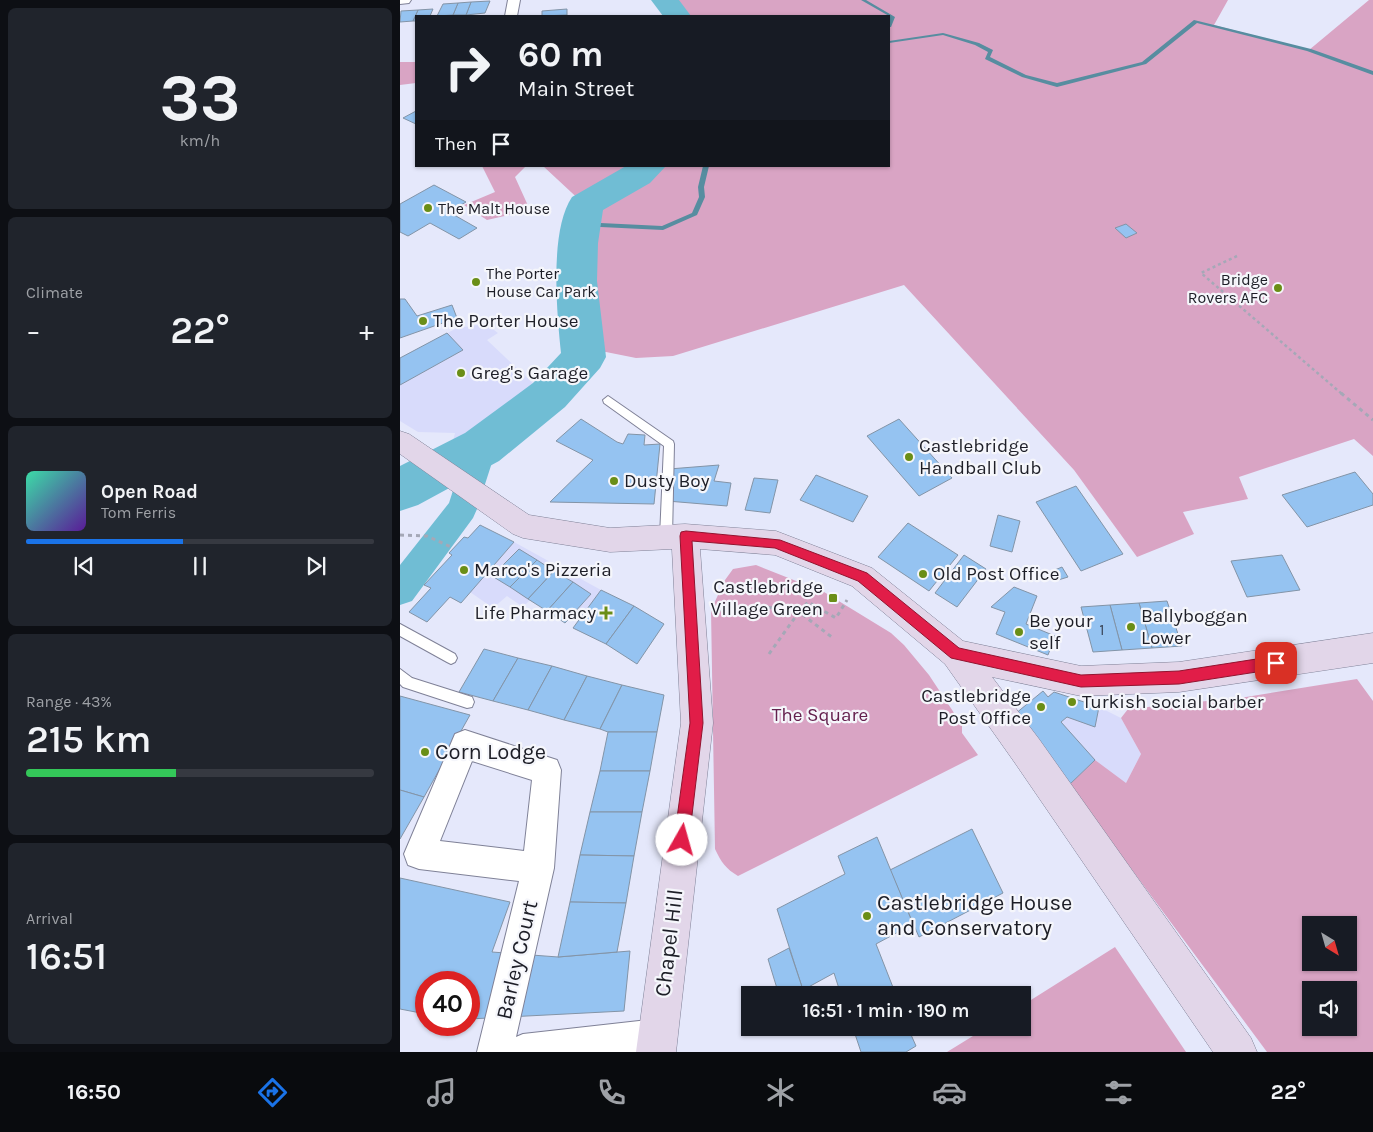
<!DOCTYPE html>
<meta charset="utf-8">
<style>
body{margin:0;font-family:Karla,sans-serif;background:#20242c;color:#f1f3f6;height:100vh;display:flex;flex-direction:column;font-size:19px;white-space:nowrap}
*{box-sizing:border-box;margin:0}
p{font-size:16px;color:#9ea1a6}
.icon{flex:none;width:28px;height:28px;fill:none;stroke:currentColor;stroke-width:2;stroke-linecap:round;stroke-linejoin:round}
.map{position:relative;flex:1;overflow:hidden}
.side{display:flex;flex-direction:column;gap:8px;padding:8px;background:#0d0f14;width:400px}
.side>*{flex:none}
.hud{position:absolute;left:15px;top:15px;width:475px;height:152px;border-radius:0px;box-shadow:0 1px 4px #0004;background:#171b24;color:#f1f3f6;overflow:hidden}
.needle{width:32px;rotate:143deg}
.tools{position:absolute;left:902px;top:916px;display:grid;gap:10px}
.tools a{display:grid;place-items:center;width:55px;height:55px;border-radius:0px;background:#171b24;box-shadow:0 1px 4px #0004;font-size:25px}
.speed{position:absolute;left:15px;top:971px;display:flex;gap:10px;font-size:25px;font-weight:700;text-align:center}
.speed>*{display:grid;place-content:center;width:65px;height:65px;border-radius:50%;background:#171b24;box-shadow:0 1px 4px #0004;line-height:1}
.speed .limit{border:8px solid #d22;background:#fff;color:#111}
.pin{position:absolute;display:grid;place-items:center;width:42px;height:42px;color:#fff;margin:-21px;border-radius:10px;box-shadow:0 2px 8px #0006}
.me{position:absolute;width:55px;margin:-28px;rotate:7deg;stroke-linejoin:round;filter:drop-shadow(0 0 4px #0008)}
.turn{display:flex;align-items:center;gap:18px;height:105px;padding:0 20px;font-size:22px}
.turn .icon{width:65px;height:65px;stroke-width:2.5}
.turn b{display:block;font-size:35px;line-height:42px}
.then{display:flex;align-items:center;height:48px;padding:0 20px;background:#0003;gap:10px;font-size:19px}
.big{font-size:38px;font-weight:600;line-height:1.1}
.side .widget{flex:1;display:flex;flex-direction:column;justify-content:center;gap:8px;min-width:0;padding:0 18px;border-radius:8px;background:#20242c}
.side .dial{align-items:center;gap:0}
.dial b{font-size:65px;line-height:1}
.song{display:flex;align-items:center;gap:15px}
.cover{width:60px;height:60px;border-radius:8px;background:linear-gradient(135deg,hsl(160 70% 55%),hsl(270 70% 35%))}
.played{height:5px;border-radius:2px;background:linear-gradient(90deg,#1a73e8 45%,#363941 45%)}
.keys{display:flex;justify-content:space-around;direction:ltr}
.heat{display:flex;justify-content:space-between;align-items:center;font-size:28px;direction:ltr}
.charge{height:8px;border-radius:4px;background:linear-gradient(90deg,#34c759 43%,#363941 0)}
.trip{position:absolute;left:341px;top:986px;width:290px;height:50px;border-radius:0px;background:#171b24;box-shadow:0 1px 4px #0004;font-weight:600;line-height:50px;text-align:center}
.menu{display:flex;height:80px;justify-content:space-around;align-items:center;background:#090b0e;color:#9ea1a6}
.menu .icon{width:35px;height:35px}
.menu .current{color:#1a73e8}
.menu b{font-size:22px;color:#f1f3f6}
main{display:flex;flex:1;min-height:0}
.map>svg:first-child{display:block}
.built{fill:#d8dbfb}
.green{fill:#d9a4c4;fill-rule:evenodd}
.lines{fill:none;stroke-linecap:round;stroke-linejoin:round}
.stream{fill:#578da0;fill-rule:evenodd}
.canal{fill:#70bdd4;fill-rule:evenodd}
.river{fill:#70bdd4;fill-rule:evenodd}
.building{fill:#95c3f1;stroke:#8394a7}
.lane-casing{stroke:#7f8197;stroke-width:2}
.street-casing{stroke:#7f8197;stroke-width:2}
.secondary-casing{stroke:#7f8197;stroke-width:1}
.path-far1{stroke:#a5a8b7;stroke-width:2.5;stroke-dasharray:3 3;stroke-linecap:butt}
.path{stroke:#a5a8b7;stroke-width:3;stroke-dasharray:4 4;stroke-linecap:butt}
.lane{fill:#fff;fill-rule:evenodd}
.street{fill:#fff;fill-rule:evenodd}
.secondary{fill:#e2d6e9;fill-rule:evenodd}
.route{fill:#e11d48;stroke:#92132f}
.poi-dot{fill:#6a8e17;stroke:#f5f6fb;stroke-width:2}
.labels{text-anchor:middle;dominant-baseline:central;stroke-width:4.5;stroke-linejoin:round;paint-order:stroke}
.far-poi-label{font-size:16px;fill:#1d1e27;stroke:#f5f6fb;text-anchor:start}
.number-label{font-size:16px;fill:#3b475a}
.poi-label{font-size:19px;fill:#1d1e27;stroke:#f5f6fb;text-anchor:start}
.park-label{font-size:19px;fill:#64204e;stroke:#f5f6fb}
.near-poi-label{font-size:22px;fill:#1d1e27;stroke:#f5f6fb;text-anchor:start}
.near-street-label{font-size:22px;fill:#1d1e27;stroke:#f5f6fb}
</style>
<main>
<section class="side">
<div class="widget dial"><b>33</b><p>km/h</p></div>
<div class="widget"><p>Climate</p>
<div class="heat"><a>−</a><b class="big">22°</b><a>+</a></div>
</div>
<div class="widget">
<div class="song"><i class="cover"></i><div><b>Open Road</b><p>Tom Ferris</p></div></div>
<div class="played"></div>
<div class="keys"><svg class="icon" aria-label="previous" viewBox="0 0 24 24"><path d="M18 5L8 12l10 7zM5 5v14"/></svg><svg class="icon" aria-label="pause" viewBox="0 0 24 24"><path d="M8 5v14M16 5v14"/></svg><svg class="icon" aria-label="next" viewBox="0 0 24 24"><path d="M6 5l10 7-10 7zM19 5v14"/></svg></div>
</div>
<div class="widget"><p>Range · 43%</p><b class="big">215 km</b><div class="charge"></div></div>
<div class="widget"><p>Arrival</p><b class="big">16:51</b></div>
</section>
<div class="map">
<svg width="973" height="1052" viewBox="0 0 973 1052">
<rect width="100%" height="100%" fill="#e5e8fb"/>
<g class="built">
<polygon points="86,324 98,333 87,340 138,388 51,449 55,433 18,432 0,421 0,358 57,328"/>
<polygon points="114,542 201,590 179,620 136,594 123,607 107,596 93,608 70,592"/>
<polygon points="643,691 648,696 654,692 699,707 721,718 741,754 726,783 669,785 615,714"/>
</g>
<g class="green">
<polygon points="265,0 828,0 814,25 909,50 969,0 973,0 973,456 954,439 839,477 848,499 783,512 794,534 737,557 674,470 504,285 273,356 236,358 206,352 184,357 180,224 185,205 143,166 489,166 489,16 277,16"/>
<polygon points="0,62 16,62 16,83 0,85"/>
<polygon points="82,166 126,166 115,177 130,210 87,220 64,205 95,192"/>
<path d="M356 565 424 592 491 633 504 645 529 675 562 725V733L578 755 338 876C326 869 321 862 315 849L311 610 325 580 333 569Z"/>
<path d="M957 679 973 701V1052H867L669 785 695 760 726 783 741 754 721 718 728 709 846 697ZM911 925H949V962H911ZM911 990H949V1028H911Z"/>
<polygon points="715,947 786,1052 547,1052 586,1028 622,1028 623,1005"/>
</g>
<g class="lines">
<g class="stream">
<polygon points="461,0 466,0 495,17 491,27 489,27 490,18 489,16"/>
<polygon points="794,20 911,49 973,71 973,75 907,51 797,23 746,64 657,87 622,77 585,59 588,52 575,45 543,35 489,43 489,41 543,33 579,43 593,50 590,57 626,75 657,83 742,62"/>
<polygon points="303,166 309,166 304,187 305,197 297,215 263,230 180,226 177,224 180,222 262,226 292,213 299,197 298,187"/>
</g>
<polygon class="canal" points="82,435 92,439 97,447 77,509 73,518 12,601 0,605 0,565 49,503 67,447 72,439"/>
<g class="river">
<polygon points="251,0 279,0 291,16 263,16"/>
<path d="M226 166H266L250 183 203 210 198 243 197 281 206 357 200 368 165 407 99 461 18 505 0 511V466L65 433 133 383 161 353C157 313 149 231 172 197Z"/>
</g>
</g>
<g class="building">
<polygon points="90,1 85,13 66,15 71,2"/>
<polygon points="71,2 66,15 53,15 58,3"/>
<polygon points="58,3 53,15 37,16 43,4"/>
<polygon points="33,9 30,16 16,16 16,21 13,21 18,10"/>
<polygon points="167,9 167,15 142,16 142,11"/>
<polygon points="18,10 13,21 0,22 1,11"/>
<polygon points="16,111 16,124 3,118"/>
<polygon points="34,185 66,202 49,212 77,228 59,239 30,223 8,236 0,232 0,204"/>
<polygon points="726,224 737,233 726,238 715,228"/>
<polygon points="0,299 5,299 17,316 52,305 57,318 0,338"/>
<polygon points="47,333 63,350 0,385 0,358"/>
<polygon points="181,419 217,442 223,444 228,434 245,435 244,445 260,444 254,504 150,502 193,460 156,441"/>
<polygon points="499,419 552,478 519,496 467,436"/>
<polygon points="319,465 314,481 331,483 327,506 267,501 269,469"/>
<polygon points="955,472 973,494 973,505 907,527 882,495"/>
<polygon points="416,475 468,496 453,522 400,500"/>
<polygon points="354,478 378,480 370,513 345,510"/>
<polygon points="676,486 723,554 681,571 636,502"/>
<polygon points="598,515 620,521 612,552 590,546"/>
<polygon points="508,523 558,555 529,591 478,557"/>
<polygon points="80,525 114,542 61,603 50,597 27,622 9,612 31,588 24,585 52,555 49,553 64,537 68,538"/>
<polygon points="119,549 137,560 110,587 92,576"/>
<polygon points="564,555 586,569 557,607 535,593"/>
<polygon points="882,555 900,590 847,597 831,561"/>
<polygon points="137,560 154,571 128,599 110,587"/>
<polygon points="662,567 668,577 655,581 650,572"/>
<polygon points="154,571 173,582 147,611 128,599"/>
<polygon points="173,582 191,594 165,623 147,611"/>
<polygon points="614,587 637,596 626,624 655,636 648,655 596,634 605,612 591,607"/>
<polygon points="201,590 234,606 206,644 173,628"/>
<polygon points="767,601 782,646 752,648 739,603"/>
<polygon points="739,603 752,648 722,650 710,605"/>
<polygon points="710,605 722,650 693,652 681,607"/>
<polygon points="234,606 264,624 237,664 206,644"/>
<polygon points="84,649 118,658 93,701 59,692"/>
<polygon points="118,658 152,666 128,710 93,701"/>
<polygon points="152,666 187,676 164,720 128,710"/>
<polygon points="187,676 222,685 200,729 164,720"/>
<polygon points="222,685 264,695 257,732 208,732 200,729"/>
<polygon points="643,691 648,697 654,692 699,707 695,727 667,717 661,722 695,760 669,785 615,714"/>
<polygon points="0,696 70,715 24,797 0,790"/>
<polygon points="208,732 257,732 250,771 200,771"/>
<polygon points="200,771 250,771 242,812 190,812"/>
<polygon points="0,790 24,797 0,839"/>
<polygon points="190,812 242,812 234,856 180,855"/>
<polygon points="572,829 603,893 519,937 490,870"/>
<polygon points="477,837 513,924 476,944 496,995 441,995 434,973 403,990 377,909 445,874 438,856"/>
<polygon points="180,855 234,856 226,903 170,902"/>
<polygon points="0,878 110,902 92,952 158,957 230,951 224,1011 69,1019 69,982 26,982 26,1014 0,1009"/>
<polygon points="170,902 226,903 217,952 158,957"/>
<polygon points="389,948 403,990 394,995 379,995 368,959"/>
<polygon points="453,1028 508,1028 516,1046 506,1052 461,1052"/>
</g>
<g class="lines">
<g class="lane-casing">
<g id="lane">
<polygon points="208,396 273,441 274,444 272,537 270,540 266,542 262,540 260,537 264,446 204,403 203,400"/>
<polygon points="0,624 55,654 57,658 55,662 51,664 47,662 0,636"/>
<polygon points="0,669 12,678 72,697 74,702 72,707 67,708 3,687 0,684"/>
</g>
</g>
<g class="street-casing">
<g id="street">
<polygon points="0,0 11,0 9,3 0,4"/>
<polygon points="108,0 120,0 117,16 105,16"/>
<path d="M65 730 157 760 161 770 154 868 116 1037 123 1034 257 1019 269 1024 274 1036 269 1048 260 1052H77L119 881 19 869 8 865 4 854 55 734ZM72 761 132 780 124 851 40 841Z"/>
</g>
</g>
<g class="secondary-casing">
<polygon id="secondary" points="0,431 9,434 129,515 210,528 285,524 376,531 472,568 563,641 681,666 779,662 973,633 973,663 779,692 681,696 592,677 639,739 851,1038 857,1052 813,1052 615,763 545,664 452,586 375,555 300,549 313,723 276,1052 236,1052 281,723 272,549 210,552 123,538 113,534 0,454"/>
</g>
<polyline class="path-far1" points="837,256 801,273 942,394"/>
<g class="path">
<polyline points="941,393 973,420"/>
<polyline points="0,535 27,536 51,547"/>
<polyline points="320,610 366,607 399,612 408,602 436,618 447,600"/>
<polyline points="369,654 399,612 433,638"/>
</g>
<use href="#lane" class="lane"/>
<use href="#street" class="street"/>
<use href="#secondary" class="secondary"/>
</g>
<polygon class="route" points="286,531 380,540 467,573 559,648 681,675 779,671 876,656 880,658 882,663 880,667 876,669 779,684 681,687 551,658 458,581 375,548 292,541 303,723 289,840 287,845 282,847 277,845 274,840 290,723 280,536 281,532"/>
<g class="poi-dot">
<circle cx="28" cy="208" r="5"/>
<circle cx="76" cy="282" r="5"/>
<circle cx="878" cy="288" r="5"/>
<circle cx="23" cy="321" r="5"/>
<circle cx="61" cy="373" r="5"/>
<circle cx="509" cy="457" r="5"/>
<circle cx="214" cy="481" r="5"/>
<circle cx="64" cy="570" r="5"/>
<circle cx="523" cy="574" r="5"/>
<rect x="428" y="593" width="10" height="10" rx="2.5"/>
<path d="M203.5 605.5h5v5h5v5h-5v5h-5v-5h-5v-5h5z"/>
<circle cx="731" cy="627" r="5"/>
<circle cx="619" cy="632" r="5"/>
<circle cx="672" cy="702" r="5"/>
<circle cx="641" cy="707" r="5"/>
<circle cx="25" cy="752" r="5"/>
<circle cx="467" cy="916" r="5"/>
</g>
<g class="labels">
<g class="far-poi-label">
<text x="38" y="208">The Malt House</text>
<text x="86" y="273">The Porter<tspan x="86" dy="18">House Car Park</tspan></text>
<text x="868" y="279" text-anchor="end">Bridge<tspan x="868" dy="18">Rovers AFC</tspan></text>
</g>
<g class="number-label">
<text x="702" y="629">1</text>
</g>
<g class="poi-label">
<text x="33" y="321">The Porter House</text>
<text x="71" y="373">Greg's Garage</text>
<text x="519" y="446">Castlebridge<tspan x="519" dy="22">Handball Club</tspan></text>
<text x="224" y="481">Dusty Boy</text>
<text x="74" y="570">Marco's Pizzeria</text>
<text x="533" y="574">Old Post Office</text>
<text x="423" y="587" text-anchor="end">Castlebridge<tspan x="423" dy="22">Village Green</tspan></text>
<text x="196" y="613" text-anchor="end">Life Pharmacy</text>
<text x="741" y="616">Ballyboggan<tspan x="741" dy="22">Lower</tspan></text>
<text x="629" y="621">Be your<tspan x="629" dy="22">self</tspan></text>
<text x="631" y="696" text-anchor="end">Castlebridge<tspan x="631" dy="22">Post Office</tspan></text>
<text x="682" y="702">Turkish social barber</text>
</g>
<g class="park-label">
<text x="420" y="715">The Square</text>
</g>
<g class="near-poi-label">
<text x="35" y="752">Corn Lodge</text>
<text x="477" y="903">Castlebridge House<tspan x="477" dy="25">and Conservatory</tspan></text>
</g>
<g class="near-street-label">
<text transform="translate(269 943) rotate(-83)">Chapel Hill</text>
<text transform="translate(117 960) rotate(-77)">Barley Court</text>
</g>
</g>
</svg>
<div class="tools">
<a><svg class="needle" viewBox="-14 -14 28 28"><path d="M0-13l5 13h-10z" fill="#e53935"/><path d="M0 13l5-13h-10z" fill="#9ea1a6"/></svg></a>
<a><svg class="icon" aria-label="sound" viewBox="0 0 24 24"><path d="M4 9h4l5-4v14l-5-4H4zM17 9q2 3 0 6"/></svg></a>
</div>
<div class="speed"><div class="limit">40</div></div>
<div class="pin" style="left:876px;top:663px;background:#d93025"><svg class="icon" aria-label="arrive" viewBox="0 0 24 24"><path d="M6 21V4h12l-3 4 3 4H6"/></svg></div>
<svg class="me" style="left:282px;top:840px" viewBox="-20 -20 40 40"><circle r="19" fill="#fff"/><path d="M0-13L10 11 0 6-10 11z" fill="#e11d48"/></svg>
<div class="trip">16:51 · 1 min · 190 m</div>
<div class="hud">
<div class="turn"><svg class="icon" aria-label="right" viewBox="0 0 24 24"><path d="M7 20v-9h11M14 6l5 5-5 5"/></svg><div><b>60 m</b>Main Street</div></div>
<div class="then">Then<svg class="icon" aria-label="arrive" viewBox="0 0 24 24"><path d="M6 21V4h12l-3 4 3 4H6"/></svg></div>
</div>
</div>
</main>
<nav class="menu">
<b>16:50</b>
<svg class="icon current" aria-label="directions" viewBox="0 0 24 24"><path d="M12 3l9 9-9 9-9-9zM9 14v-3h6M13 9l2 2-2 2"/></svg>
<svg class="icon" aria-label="music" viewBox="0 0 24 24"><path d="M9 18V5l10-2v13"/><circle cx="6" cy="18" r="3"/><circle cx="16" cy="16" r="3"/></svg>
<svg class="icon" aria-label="phone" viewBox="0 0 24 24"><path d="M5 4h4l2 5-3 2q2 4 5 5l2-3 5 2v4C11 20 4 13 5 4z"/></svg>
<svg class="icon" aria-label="climate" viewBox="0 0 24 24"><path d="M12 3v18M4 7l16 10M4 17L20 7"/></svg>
<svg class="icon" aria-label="car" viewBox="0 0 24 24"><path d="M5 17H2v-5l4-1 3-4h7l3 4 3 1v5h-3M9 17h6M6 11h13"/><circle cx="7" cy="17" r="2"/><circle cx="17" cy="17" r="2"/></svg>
<svg class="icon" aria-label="filters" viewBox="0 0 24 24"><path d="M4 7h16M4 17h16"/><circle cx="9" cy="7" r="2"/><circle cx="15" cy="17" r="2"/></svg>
<b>22°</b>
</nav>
